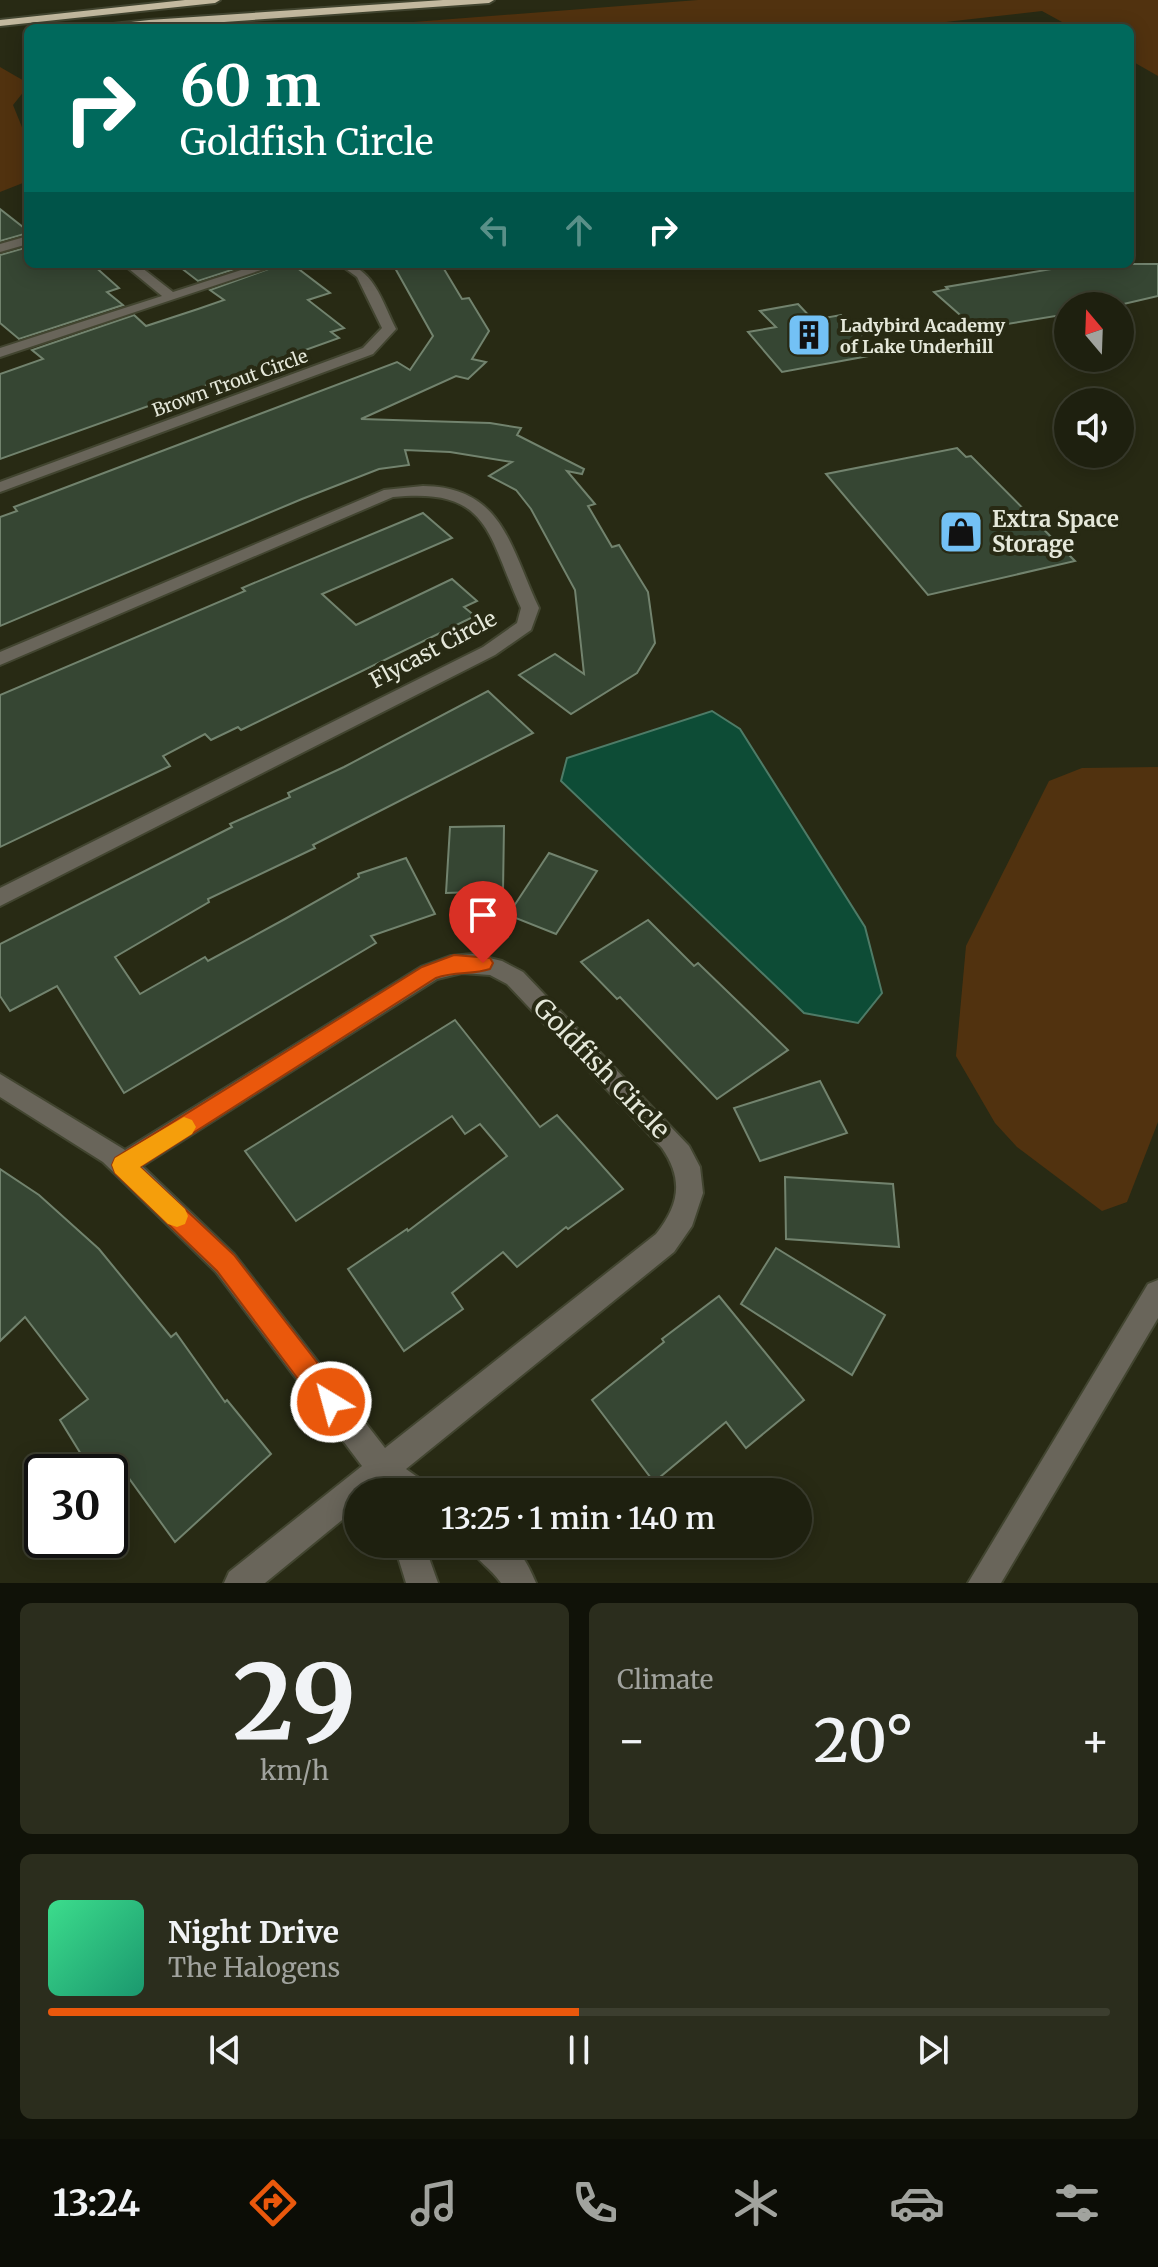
<!DOCTYPE html>
<meta charset="utf-8">
<style>
body{margin:0;font-family:Merriweather,serif;background:#2b2d1d;color:#f1f3f6;height:100vh;display:flex;flex-direction:column;font-size:30px;white-space:nowrap}
*{box-sizing:border-box;margin:0}
p{font-size:26px;color:#a1a39e}
.icon{flex:none;width:44px;height:44px;fill:none;stroke:currentColor;stroke-width:2;stroke-linecap:round;stroke-linejoin:round}
.map{position:relative;height:1583px;overflow:hidden}
.details{display:flex;flex-direction:column;gap:20px;padding:20px;background:#101208;flex:1}
.details>*{flex:none}
.banner{position:absolute;left:24px;top:24px;width:1110px;height:244px;border-radius:12px;box-shadow:0 4px 20px #0003,0 0 0 2px #3c3e2f;background:#00695c;color:#fff;overflow:hidden}
.needle{width:52px;rotate:341deg}
.tools{position:absolute;left:1054px;top:292px;display:grid;gap:16px}
.tools a{display:grid;place-items:center;width:80px;height:80px;border-radius:50%;background:#1e200f;box-shadow:0 4px 20px #0003,0 0 0 2px #3c3e2f;font-size:40px}
.speed{position:absolute;left:24px;top:1454px;display:flex;gap:16px;font-size:40px;font-weight:700;text-align:center}
.speed>*{display:grid;place-content:center;width:104px;height:104px;border-radius:50%;background:#1e200f;box-shadow:0 4px 20px #0003,0 0 0 2px #3c3e2f;line-height:1}
.speed .limit{border:4px solid #111;border-radius:12px;background:#fff;color:#111}
.pin{position:absolute;display:grid;place-items:center;width:68px;height:68px;color:#fff;margin:-82px -34px;border-radius:50% 50% 50% 0;rotate:-45deg;box-shadow:0 0 8px #0007}
.pin .icon{rotate:45deg}
.me{position:absolute;width:88px;margin:-44px;rotate:323deg;stroke-linejoin:round;filter:drop-shadow(0 0 6px #0008)}
.turn{display:flex;align-items:center;gap:28px;height:168px;padding:0 24px;font-size:36px}
.turn .icon{width:104px;height:104px;stroke-width:2.5}
.turn b{display:block;font-size:56px;line-height:68px}
.lanes{display:flex;align-items:center;height:76px;padding:0 24px;background:#0003;justify-content:center;gap:40px;direction:ltr}
.lanes .off{opacity:.35}
.big{font-size:60px;font-weight:600;line-height:1.1}
.details .widget{flex:1;display:flex;flex-direction:column;justify-content:center;gap:12px;min-width:0;padding:0 28px;border-radius:12px;background:#2b2d1d}
.details .dial{align-items:center;gap:0}
.dial b{font-size:104px;line-height:1}
.song{display:flex;align-items:center;gap:24px}
.cover{width:96px;height:96px;border-radius:12px;background:linear-gradient(135deg,hsl(150 70% 55%),hsl(160 70% 35%))}
.played{height:8px;border-radius:4px;background:linear-gradient(90deg,#ea580c 50%,#3c3e2f 50%)}
.keys{display:flex;justify-content:space-around;direction:ltr}
.heat{display:flex;justify-content:space-between;align-items:center;font-size:44px;direction:ltr}
.details .tiles{flex:1;display:grid;gap:20px;grid-template-columns:1fr 1fr}
.widget:last-child{grid-column:span 2}
.trip{position:absolute;left:344px;top:1478px;width:468px;height:80px;border-radius:40px;background:#1e200f;box-shadow:0 4px 20px #0003,0 0 0 2px #3c3e2f;font-weight:600;line-height:80px;text-align:center}
.dock{display:flex;height:128px;justify-content:space-around;align-items:center;background:#0c0d06;color:#a1a39e}
.dock .icon{width:56px;height:56px}
.dock .selected{color:#ea580c}
.dock b{font-size:36px;color:#f1f3f6}
.map>svg:first-child{display:block}
.green{fill:#51320f}
.water{fill:#0d4c36;stroke:#4e7b67;stroke-width:2}
.building{fill:#364633;stroke:#72836e;stroke-width:2}
.lines{fill:none;stroke-linecap:round;stroke-linejoin:round}
.minor-casing{stroke:#424530;stroke-width:4}
.highway-casing{stroke:#424530;stroke-width:4}
.minor{fill:#69655a;fill-rule:evenodd}
.highway{fill:#c3b99f;fill-rule:evenodd}
.route{fill:#ea580c;stroke:#983908;stroke-width:2}
.slow{fill:#f59e0b}
.labels{text-anchor:middle;dominant-baseline:central;stroke-width:8;stroke-linejoin:round;paint-order:stroke}
.far-poi-label{font-size:18px;font-weight:bold;fill:#e5e8da;stroke:#282a14;text-anchor:start}
.far-street-label{font-size:18px;fill:#e5e8da;stroke:#282a14}
.poi-label{font-size:22px;font-weight:bold;fill:#e5e8da;stroke:#282a14;text-anchor:start}
.street-label{font-size:22px;fill:#e5e8da;stroke:#282a14}
.near-street-label{font-size:26px;fill:#e5e8da;stroke:#282a14}
</style>
<div class="map">
<svg width="1158" height="1583" viewBox="0 0 1158 1583">
<rect width="100%" height="100%" fill="#282a14"/>
<g class="green">
<polygon points="698,0 1158,0 1158,76 1130,60 1130,28 1073,28 1042,11 893,28 371,28 375,25"/>
<polygon points="0,67 26,82 25,90 13,105 28,142 28,181 0,192"/>
<polygon points="1158,767 1158,1122 1127,1202 1102,1211 1017,1147 995,1123 956,1056 966,946 1049,781 1082,768"/>
</g>
<polygon class="water" points="712,711 740,729 865,927 882,993 858,1023 804,1013 561,781 567,758"/>
<g class="building">
<polygon points="0,209 28,231 28,233 0,241"/>
<polygon points="28,247 28,264 92,264 119,288 107,292 123,305 19,339 0,323 0,255"/>
<polygon points="176,264 250,264 198,281"/>
<polygon points="282,264 292,264 330,293 308,300 344,328 331,332 339,338 0,459 0,374 43,359 32,350 134,315 146,326 198,309 224,300 210,290"/>
<polygon points="425,264 441,264 462,299 469,298 489,331 472,359 486,362 468,379 456,376 361,419 490,423 521,428 517,435 584,469 582,474 567,471 595,504 588,506 612,547 619,545 648,592 655,643 637,673 571,714 519,675 555,654 584,674 575,590 531,509 516,490 489,476 512,462 450,452 405,450 409,465 379,469 302,499 0,626 0,517 17,511 14,507 397,362 410,370 433,336 395,268"/>
<polygon points="1081,264 1158,264 1158,296 1115,306 1068,306 1068,314 976,329 934,292 948,289 946,287"/>
<polygon points="798,304 813,320 841,315 879,354 782,372 748,332 776,327 760,311"/>
<polygon points="957,448 966,457 971,456 1075,561 928,595 826,474"/>
<polygon points="423,513 452,538 322,594 356,625 452,579 477,601 464,607 475,616 241,730 238,727 211,740 205,734 163,756 170,766 0,847 0,695 245,591 242,588"/>
<polygon points="488,691 533,733 313,845 315,848 208,899 209,902 115,957 140,994 205,957 208,961 285,919 359,877 358,874 406,858 435,914 371,936 376,943 124,1093 57,986 10,1011 0,996 0,944 232,827 230,824 290,797 288,793 344,767"/>
<polygon points="504,826 503,891 446,893 450,827"/>
<polygon points="549,853 597,871 556,934 508,915"/>
<polygon points="648,920 694,966 698,963 788,1050 717,1099 620,997 617,999 581,962"/>
<polygon points="455,1020 540,1127 557,1115 623,1189 568,1229 566,1227 517,1267 503,1252 452,1293 463,1309 404,1351 348,1269 407,1229 408,1231 507,1156 480,1124 465,1134 452,1116 296,1221 245,1151"/>
<polygon points="820,1081 847,1133 760,1161 734,1108"/>
<polygon points="0,1169 39,1195 99,1249 171,1337 176,1333 225,1402 227,1400 271,1454 175,1542 115,1459 99,1472 92,1472 60,1420 88,1399 25,1317 0,1341"/>
<polygon points="785,1177 893,1184 899,1247 786,1239"/>
<polygon points="776,1248 885,1315 852,1375 741,1304"/>
<polygon points="719,1296 804,1400 746,1448 726,1422 654,1482 592,1400 664,1342 662,1339"/>
</g>
<g class="lines">
<g class="minor-casing">
<g id="minor">
<polygon points="28,236 28,244 0,252 0,244"/>
<polygon points="123,264 137,264 173,292 260,264 279,264 0,357 0,348 162,296"/>
<path d="M339 264C373 264 382 302 396 329L373 354 0 492V482L363 348 382 328 357 277Z"/>
<path d="M423 486C503 487 510 547 539 608L531 630 495 655 0 906V888L483 647 517 623 521 608C487 534 490 487 393 497L0 665V652L384 490Z"/>
<path d="M473 954 502 961 523 972 689 1146 700 1167 703 1193 692 1226 674 1252 406 1469 423 1481 427 1492H358V1507L265 1583H224L229 1572 362 1466 216 1272 103 1162 0 1097V1074L125 1150 421 967 451 956ZM462 973 490 975 507 984 662 1148C684 1180 679 1205 656 1234L385 1448 234 1254 142 1166 437 979Z"/>
<polygon points="1158,1280 1158,1318 1001,1583 968,1583 1148,1284"/>
<polygon points="394,1544 424,1544 438,1583 406,1583"/>
<path d="M468 1544C509 1544 518 1540 536 1583H501C491 1568 475 1560 468 1544Z"/>
</g>
</g>
<g class="highway-casing">
<g id="highway">
<polygon points="185,0 220,0 215,3 0,26 0,20"/>
<polygon points="443,0 494,0 489,3 139,28 98,28 104,25 149,20"/>
</g>
</g>
<use href="#minor" class="minor"/>
<use href="#highway" class="highway"/>
</g>
<path class="route" d="M454 955 490 958 493 963 490 969C472 975 455 971 436 978L140 1167 234 1255 340 1392 344 1402 340 1411 331 1415 322 1411 217 1271 115 1173 112 1165 115 1158 422 967Z"/>
<polygon class="slow" points="184,1117 192,1120 196,1127 192,1134 140,1167 185,1209 188,1216 185,1224 177,1227 168,1224 115,1173 112,1165 115,1158"/>
<defs>
<g id="building-square" transform="scale(2.3)"><rect x="-9" y="-9" width="18" height="18" rx="4" fill="#73c1f5" stroke="#282a14"/><path d="M-4-6H4V6H1V3H-1V6H-4ZM-2.5-4.3h1.7v1.8h-1.7ZM.8-4.3h1.7v1.8H.8ZM-2.5-1h1.7V.8h-1.7ZM.8-1h1.7V.8H.8Z" fill="#111"/></g>
<g id="shop-square" transform="scale(2.3)"><rect x="-9" y="-9" width="18" height="18" rx="4" fill="#73c1f5" stroke="#282a14"/><path d="M-5-2.5h2.3a2.7 3.5 0 0 1 5.4 0H5L5.5 6h-11ZM-1.5-2.5h3a1.5 2.3 0 0 0-3 0Z" fill="#111"/></g>
</defs>
<g fill-rule="evenodd">
<use href="#building-square" x="809" y="335"/>
<use href="#shop-square" x="961" y="532"/>
</g>
<g class="labels">
<g class="far-poi-label">
<text x="840" y="325">Ladybird Academy<tspan x="840" dy="21">of Lake Underhill</tspan></text>
</g>
<g class="far-street-label">
<text transform="translate(230 383) rotate(-20)">Brown Trout Circle</text>
</g>
<g class="poi-label">
<text x="992" y="519">Extra Space<tspan x="992" dy="25">Storage</tspan></text>
</g>
<g class="street-label">
<text transform="translate(433 649) rotate(-28)">Flycast Circle</text>
</g>
<g class="near-street-label">
<text transform="translate(602 1068) rotate(46)">Goldfish Circle</text>
</g>
</g>
</svg>
<div class="tools">
<a><svg class="needle" viewBox="-14 -14 28 28"><path d="M0-13l5 13h-10z" fill="#e53935"/><path d="M0 13l5-13h-10z" fill="#a1a39e"/></svg></a>
<a><svg class="icon" aria-label="sound" viewBox="0 0 24 24"><path d="M4 9h4l5-4v14l-5-4H4zM17 9q2 3 0 6"/></svg></a>
</div>
<div class="speed"><div class="limit">30</div></div>
<div class="pin" style="left:483px;top:963px;background:#d93025"><svg class="icon" aria-label="arrive" viewBox="0 0 24 24"><path d="M6 21V4h12l-3 4 3 4H6"/></svg></div>
<svg class="me" style="left:331px;top:1402px" viewBox="-20 -20 40 40"><circle r="17" fill="#ea580c" stroke="#fff" stroke-width="3"/><path d="M0-11L8 9 0 5-8 9z" fill="#fff"/></svg>
<div class="trip">13:25 · 1 min · 140 m</div>
<div class="banner">
<div class="turn"><svg class="icon" aria-label="right" viewBox="0 0 24 24"><path d="M7 20v-9h11M14 6l5 5-5 5"/></svg><div><b>60 m</b>Goldfish Circle</div></div>
<div class="lanes"><svg class="icon off" aria-label="left" viewBox="0 0 24 24"><path d="M17 20v-9H6M10 6l-5 5 5 5"/></svg><svg class="icon off" aria-label="ahead" viewBox="0 0 24 24"><path d="M12 20V5M6 11l6-6 6 6"/></svg><svg class="icon" aria-label="right" viewBox="0 0 24 24"><path d="M7 20v-9h11M14 6l5 5-5 5"/></svg></div>
</div>
</div>
<section class="details">
<div class="tiles">
<div class="widget dial"><b>29</b><p>km/h</p></div>
<div class="widget"><p>Climate</p>
<div class="heat"><a>−</a><b class="big">20°</b><a>+</a></div>
</div>
<div class="widget">
<div class="song"><i class="cover"></i><div><b>Night Drive</b><p>The Halogens</p></div></div>
<div class="played"></div>
<div class="keys"><svg class="icon" aria-label="previous" viewBox="0 0 24 24"><path d="M18 5L8 12l10 7zM5 5v14"/></svg><svg class="icon" aria-label="pause" viewBox="0 0 24 24"><path d="M8 5v14M16 5v14"/></svg><svg class="icon" aria-label="next" viewBox="0 0 24 24"><path d="M6 5l10 7-10 7zM19 5v14"/></svg></div>
</div>
</div>
</section>
<nav class="dock">
<b>13:24</b>
<svg class="icon selected" aria-label="directions" viewBox="0 0 24 24"><path d="M12 3l9 9-9 9-9-9zM9 14v-3h6M13 9l2 2-2 2"/></svg>
<svg class="icon" aria-label="music" viewBox="0 0 24 24"><path d="M9 18V5l10-2v13"/><circle cx="6" cy="18" r="3"/><circle cx="16" cy="16" r="3"/></svg>
<svg class="icon" aria-label="phone" viewBox="0 0 24 24"><path d="M5 4h4l2 5-3 2q2 4 5 5l2-3 5 2v4C11 20 4 13 5 4z"/></svg>
<svg class="icon" aria-label="climate" viewBox="0 0 24 24"><path d="M12 3v18M4 7l16 10M4 17L20 7"/></svg>
<svg class="icon" aria-label="car" viewBox="0 0 24 24"><path d="M5 17H2v-5l4-1 3-4h7l3 4 3 1v5h-3M9 17h6M6 11h13"/><circle cx="7" cy="17" r="2"/><circle cx="17" cy="17" r="2"/></svg>
<svg class="icon" aria-label="filters" viewBox="0 0 24 24"><path d="M4 7h16M4 17h16"/><circle cx="9" cy="7" r="2"/><circle cx="15" cy="17" r="2"/></svg>
</nav>
